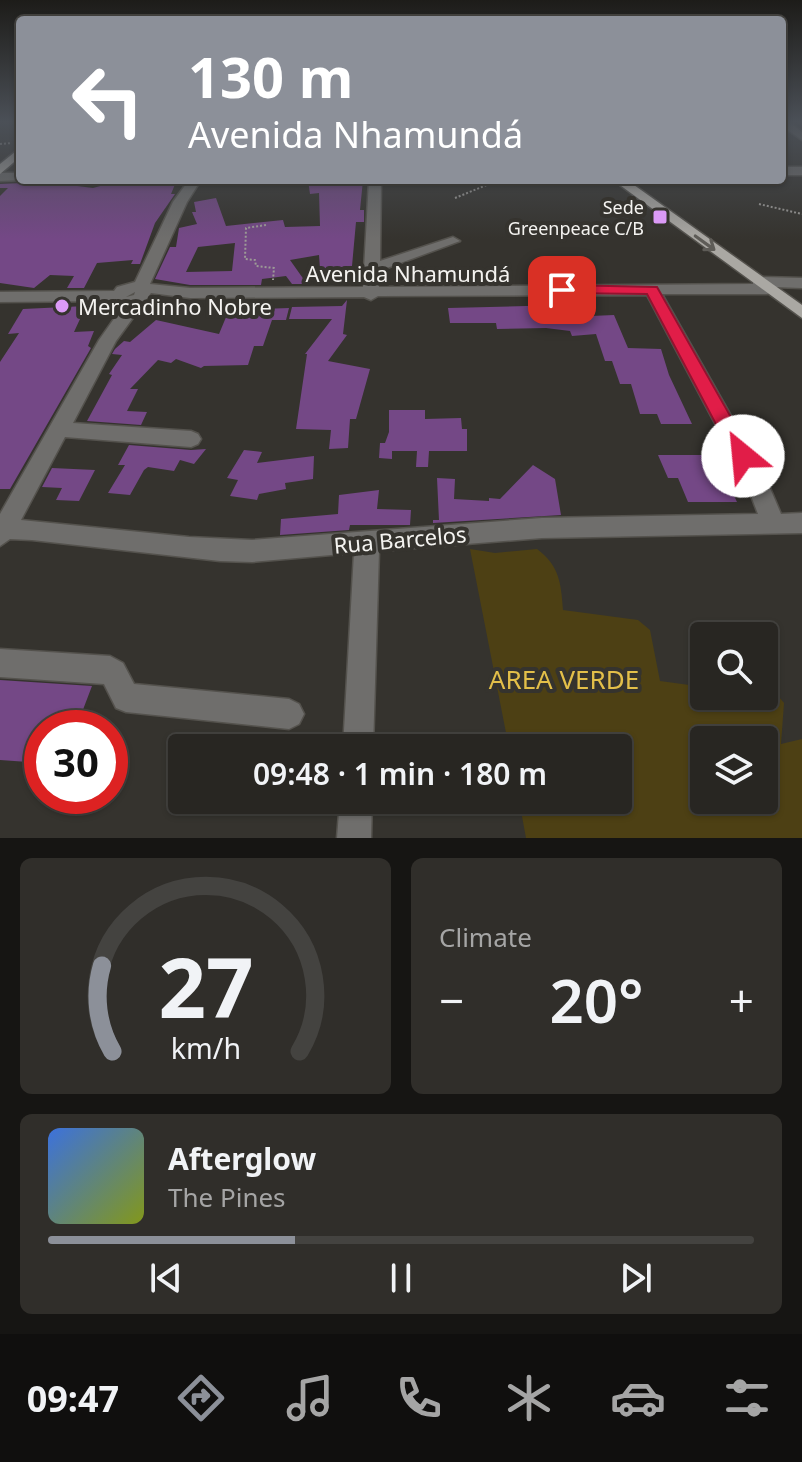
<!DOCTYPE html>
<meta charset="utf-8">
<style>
body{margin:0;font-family:"Noto Sans",sans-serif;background:#302e2a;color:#f1f3f6;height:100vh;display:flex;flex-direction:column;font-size:30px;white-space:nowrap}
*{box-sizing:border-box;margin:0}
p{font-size:26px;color:#a5a5a5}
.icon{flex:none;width:44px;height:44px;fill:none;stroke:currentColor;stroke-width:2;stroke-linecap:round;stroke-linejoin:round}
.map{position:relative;height:838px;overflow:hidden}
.details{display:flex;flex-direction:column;gap:20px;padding:20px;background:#161513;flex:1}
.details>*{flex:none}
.hud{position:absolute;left:16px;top:16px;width:770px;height:168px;border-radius:8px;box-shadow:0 2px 6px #0004,0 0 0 2px #444340;background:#8c9099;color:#fff;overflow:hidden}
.fabs{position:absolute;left:690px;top:622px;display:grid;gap:16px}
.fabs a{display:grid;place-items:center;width:88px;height:88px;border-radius:8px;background:#282622;box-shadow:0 2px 6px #0004,0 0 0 2px #444340;font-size:40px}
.speed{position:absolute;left:24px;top:710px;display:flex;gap:16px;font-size:40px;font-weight:700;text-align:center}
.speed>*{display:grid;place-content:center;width:104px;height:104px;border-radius:50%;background:#282622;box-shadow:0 2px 6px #0004,0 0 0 2px #444340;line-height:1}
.speed .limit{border:12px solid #d22;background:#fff;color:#111}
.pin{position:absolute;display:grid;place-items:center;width:68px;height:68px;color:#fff;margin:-34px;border-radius:16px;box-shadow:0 4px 12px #0006}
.me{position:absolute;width:88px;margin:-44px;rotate:332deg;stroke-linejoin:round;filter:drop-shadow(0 0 6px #0008)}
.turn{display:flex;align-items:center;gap:28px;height:168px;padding:0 40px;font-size:36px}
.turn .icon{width:104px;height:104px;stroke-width:2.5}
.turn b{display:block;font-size:56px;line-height:68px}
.big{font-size:60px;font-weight:600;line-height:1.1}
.details .tile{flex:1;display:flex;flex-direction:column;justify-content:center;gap:12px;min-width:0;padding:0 28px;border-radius:12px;background:#302e2a}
.details .dial{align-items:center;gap:0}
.dial svg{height:208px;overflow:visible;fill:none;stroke:#444340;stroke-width:7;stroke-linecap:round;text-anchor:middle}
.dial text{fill:#f1f3f6;stroke:none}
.song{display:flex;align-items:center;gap:24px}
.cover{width:96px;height:96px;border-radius:12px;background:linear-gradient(135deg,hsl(220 70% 55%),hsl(70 70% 35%))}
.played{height:8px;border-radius:4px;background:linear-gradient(90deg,#8c9099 35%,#444340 35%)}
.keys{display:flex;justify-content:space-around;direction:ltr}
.heat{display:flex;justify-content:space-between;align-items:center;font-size:44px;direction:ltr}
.details .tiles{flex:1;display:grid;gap:20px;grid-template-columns:1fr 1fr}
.tile:last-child{grid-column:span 2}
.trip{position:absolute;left:168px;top:734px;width:464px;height:80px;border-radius:8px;background:#282622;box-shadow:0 2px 6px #0004,0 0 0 2px #444340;font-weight:600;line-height:80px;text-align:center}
.tabs{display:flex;height:128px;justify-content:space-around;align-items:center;background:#100f0e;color:#a5a5a5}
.tabs .icon{width:56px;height:56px}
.tabs .current{color:#8c9099}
.tabs b{font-size:36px;color:#f1f3f6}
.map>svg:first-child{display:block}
.green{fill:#4d4014;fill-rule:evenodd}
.building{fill:#744886;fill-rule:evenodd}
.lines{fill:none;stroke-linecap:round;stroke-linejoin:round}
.minor-casing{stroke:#54524d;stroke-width:3}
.major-casing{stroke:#54524d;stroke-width:3}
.path{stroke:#9d9b97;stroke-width:2;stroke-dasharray:2 2;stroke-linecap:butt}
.minor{fill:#6f6e6c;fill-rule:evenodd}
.major{fill:#aaa8a3;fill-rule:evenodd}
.oneway{stroke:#5e5c57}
.route{fill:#e11d48;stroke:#92132f;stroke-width:2}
.poi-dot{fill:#db9af6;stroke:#35332e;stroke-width:3}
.labels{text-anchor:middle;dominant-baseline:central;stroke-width:8;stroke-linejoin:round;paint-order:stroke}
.far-poi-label{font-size:18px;fill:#f4f3f0;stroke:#35332e;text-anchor:end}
.street-label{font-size:22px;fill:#f4f3f0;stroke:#35332e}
.poi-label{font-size:22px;fill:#f4f3f0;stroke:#35332e;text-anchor:start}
.near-park-label{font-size:26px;fill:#e3bf49;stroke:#35332e}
</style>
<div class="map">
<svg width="802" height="838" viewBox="0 0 802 838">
<rect width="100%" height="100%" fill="#35332e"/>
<path class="green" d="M470 549 495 553 537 549C560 566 561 584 563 610L638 620 650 630 660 681 704 687V696H764V679L784 703 781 744 802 739V838H526L519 800H618V748H509ZM704 740H764V800H704Z"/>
<g class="building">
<path d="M308 180H363L360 210H364V222H356L352 266 320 269 319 255 290 260 307 284H292L286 276 262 279 261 285H190L155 279 170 247H176L179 228 197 224 192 212H196L194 202 216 198 226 226 283 220 285 227 320 226 319 193 310 194ZM235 243 232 271 186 272 198 247Z"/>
<polygon points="46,182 93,188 111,183 137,185 139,182 176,182 171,194 175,194 155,223 140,264 131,264 133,260 97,263 84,288 67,288 74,276 50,275 34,288 0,283 0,196 8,188 0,188 0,184"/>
<polygon points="347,300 343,334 347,335 328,361 370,369 356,419 350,419 348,448 329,449 331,430 296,429 307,354 305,354 332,319 289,319 292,307 342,306"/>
<polygon points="564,305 568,317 614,315 628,348 661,349 669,375 692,424 661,424 657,414 640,414 631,384 620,384 612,361 605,361 596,334 572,336 570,331 546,328 497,329 496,323 450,323 448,308"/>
<polygon points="86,306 74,332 94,331 88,346 91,348 10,489 0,489 0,362 19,333 8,334 23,309"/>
<polygon points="289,308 286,320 272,320 263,346 254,346 248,365 204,366 201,368 176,359 171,363 158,360 130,389 138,389 127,411 147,412 141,425 87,421 112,375 109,374 122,355 112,354 115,349 124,341 130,342 156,320 219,334 229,310"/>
<polygon points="389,410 425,410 425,419 461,418 462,429 467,429 467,451 429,451 428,467 416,467 417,451 392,451 392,459 379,458 380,443 385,443 389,432"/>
<polygon points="129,445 191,450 206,449 194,464 180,460 174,471 148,467 144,470 130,495 108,493 125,465 118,465"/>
<polygon points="244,450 262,452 257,463 314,456 313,479 285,483 286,489 259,494 257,500 230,496 238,480 227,478"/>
<polygon points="658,455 702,455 714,481 727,481 737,502 688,502 678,478 668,478"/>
<polygon points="533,465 555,479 561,515 433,523 433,520 439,520 437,478 455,479 454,499 489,501 489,498 500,499"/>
<polygon points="52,468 95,470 79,501 56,500 62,488 42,487"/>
<polygon points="379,490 377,509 411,510 410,525 350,525 349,530 280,535 281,519 338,514 339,495"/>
<polygon points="0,680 92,686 76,728 42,728 42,763 0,760"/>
</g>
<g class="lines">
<g class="minor-casing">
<g id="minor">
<polygon points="782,122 789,122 802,132 802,140 782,126"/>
<rect x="782" y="167" width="20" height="8"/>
<polygon points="0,173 20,173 20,180 23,180 0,181"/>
<path d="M189 180H201L187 202 150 284 190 288 363 287 369 180H381L380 261 453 237 460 241 379 271V287L753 284V279L759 277 802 278V288L774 287 773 292 767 294H662L764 474 781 514 802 513V533L542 538 379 551 373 748H343L354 553 252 562 220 561 32 540 10 539 0 546V514L99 340 123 306 111 301 0 302V292L114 291 117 287 135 282 173 202ZM135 292 134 295 126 297ZM151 293 190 298 364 297 371 300 378 296 647 295 745 480 758 514 542 518 252 540 189 537 21 520 65 437 191 447 198 444 201 439 198 434 191 431 73 423 116 341Z"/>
<polygon points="0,649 110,656 123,663 134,684 289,699 299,704 304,714 299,724 289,729 126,712 116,708 104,684 0,677"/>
<polygon points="340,800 372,800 371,838 337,838"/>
</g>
</g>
<g class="major-casing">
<g id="major">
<polygon points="20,148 20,157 0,174 0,164"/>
<polygon points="613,180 627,180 802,305 802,318"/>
</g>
</g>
<g class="path">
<polyline points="0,144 12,143"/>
<polyline points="455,198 499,180"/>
<polyline points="759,204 802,214"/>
<polyline points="266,225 246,228 245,259 255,260 256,266 274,268 273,280"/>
</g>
<use href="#minor" class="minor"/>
<use href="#major" class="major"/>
</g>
<defs><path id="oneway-shaft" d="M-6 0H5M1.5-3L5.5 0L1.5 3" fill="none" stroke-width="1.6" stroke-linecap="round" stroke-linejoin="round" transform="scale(2)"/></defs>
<use class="oneway" href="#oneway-shaft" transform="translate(705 243) rotate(36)"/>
<linearGradient id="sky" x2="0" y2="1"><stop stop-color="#1d1c19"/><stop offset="0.51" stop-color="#4b5057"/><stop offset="1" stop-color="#4b5057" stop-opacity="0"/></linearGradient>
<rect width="802" height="239" fill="url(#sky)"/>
<polygon class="route" points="562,285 657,287 753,456 750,462 736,462 647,294 557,293 555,290"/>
<g class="poi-dot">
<rect x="652" y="209" width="16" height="16" rx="4"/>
<circle cx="62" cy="306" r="8"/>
</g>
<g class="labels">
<g class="far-poi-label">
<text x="644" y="207">Sede<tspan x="644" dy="21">Greenpeace C/B</tspan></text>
</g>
<g class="street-label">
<text x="408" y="273">Avenida Nhamundá</text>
<text transform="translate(400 539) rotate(-5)">Rua Barcelos</text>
</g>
<g class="poi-label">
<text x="78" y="306">Mercadinho Nobre</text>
</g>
<g class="near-park-label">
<text x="564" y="679">AREA VERDE</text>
</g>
</g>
</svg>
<div class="fabs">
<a><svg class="icon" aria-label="search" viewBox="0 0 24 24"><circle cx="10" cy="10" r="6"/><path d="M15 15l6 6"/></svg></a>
<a><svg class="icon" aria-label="layers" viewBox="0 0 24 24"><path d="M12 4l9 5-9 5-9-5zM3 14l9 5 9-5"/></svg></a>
</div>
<div class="speed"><div class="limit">30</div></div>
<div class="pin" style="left:562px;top:290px;background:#d93025"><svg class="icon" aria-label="arrive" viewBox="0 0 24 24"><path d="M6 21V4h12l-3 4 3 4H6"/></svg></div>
<svg class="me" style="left:743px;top:456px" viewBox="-20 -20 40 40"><circle r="19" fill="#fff"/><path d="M0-13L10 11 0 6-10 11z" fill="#e11d48"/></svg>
<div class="trip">09:48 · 1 min · 180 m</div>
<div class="hud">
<div class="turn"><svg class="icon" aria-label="left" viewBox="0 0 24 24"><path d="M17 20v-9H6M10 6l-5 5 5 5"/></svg><div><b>130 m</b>Avenida Nhamundá</div></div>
</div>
</div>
<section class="details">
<div class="tiles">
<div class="tile dial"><svg viewBox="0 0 100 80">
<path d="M14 69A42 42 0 1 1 86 69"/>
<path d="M14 69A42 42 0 0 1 10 36" stroke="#8c9099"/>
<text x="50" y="56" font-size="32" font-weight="700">27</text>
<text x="50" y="72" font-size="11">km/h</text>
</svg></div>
<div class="tile"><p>Climate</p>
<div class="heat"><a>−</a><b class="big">20°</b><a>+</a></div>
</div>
<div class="tile">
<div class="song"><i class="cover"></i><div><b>Afterglow</b><p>The Pines</p></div></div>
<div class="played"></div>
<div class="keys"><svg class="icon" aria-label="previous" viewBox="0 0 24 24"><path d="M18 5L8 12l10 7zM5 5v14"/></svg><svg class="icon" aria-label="pause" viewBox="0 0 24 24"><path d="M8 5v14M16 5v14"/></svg><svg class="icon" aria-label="next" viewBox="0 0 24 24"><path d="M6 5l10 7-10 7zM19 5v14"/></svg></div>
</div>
</div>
</section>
<nav class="tabs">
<b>09:47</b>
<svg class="icon current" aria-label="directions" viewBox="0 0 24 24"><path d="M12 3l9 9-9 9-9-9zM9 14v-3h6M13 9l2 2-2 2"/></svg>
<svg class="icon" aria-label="music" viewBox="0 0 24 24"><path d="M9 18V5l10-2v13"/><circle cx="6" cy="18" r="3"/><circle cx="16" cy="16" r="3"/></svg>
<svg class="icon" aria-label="phone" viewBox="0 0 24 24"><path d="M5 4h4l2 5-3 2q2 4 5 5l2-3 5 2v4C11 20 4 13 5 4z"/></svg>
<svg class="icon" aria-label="climate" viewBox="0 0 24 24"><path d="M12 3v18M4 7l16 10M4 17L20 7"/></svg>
<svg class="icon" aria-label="car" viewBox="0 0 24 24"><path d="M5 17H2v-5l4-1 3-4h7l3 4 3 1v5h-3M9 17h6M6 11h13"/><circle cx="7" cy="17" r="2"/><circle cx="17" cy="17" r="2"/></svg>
<svg class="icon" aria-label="filters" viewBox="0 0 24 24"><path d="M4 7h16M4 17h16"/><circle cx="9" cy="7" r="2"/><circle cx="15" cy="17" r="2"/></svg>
</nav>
